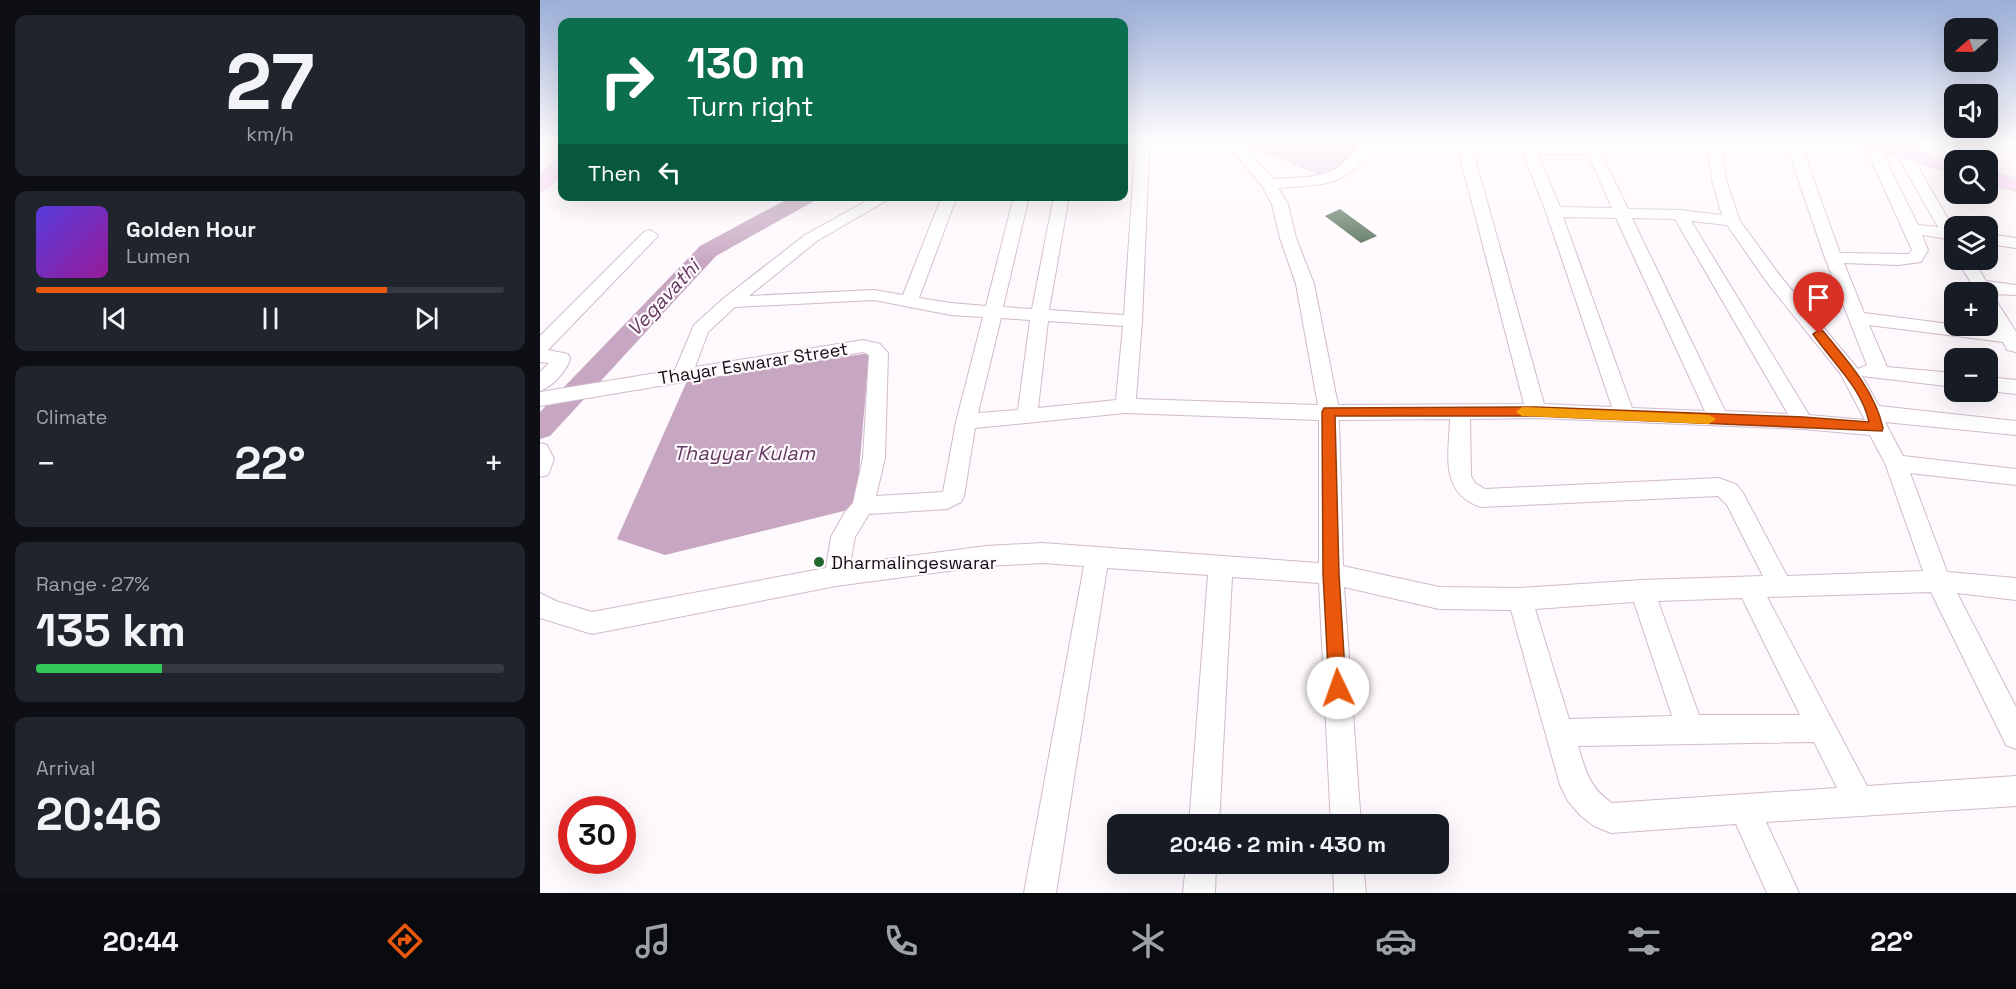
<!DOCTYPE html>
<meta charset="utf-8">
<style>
body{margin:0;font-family:"Space Grotesk",sans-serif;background:#20242c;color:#f1f3f6;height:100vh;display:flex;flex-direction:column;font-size:22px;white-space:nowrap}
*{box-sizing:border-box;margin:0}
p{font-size:20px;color:#9ea1a6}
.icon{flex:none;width:33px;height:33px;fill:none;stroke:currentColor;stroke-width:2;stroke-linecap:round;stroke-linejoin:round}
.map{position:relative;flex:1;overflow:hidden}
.panel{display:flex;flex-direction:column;gap:15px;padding:15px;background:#0d0f14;width:540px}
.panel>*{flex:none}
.top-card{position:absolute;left:18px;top:18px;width:570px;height:183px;border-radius:12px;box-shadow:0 6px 24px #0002;background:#0b6e4f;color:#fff;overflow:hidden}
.needle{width:39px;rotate:250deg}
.fabs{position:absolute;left:1404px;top:18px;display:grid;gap:12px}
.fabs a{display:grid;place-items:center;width:54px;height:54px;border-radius:12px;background:#171b24;box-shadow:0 6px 24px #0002;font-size:30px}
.speed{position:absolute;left:18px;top:796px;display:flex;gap:12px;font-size:30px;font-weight:700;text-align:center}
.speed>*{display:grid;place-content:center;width:78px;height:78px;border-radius:50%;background:#171b24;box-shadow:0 6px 24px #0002;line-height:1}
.speed .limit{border:9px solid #d22;background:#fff;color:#111}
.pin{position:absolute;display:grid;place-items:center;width:51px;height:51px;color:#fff;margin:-62px -26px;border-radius:50% 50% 50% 0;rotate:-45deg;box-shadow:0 0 6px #0007}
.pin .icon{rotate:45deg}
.me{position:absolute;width:66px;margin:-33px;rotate:357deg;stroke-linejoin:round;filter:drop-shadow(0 0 4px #0008)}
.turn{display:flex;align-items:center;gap:21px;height:126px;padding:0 30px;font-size:27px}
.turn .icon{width:78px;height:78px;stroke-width:2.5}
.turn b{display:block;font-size:42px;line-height:51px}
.then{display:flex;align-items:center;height:57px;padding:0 30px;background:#0003;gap:12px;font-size:22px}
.big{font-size:45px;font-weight:600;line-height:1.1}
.panel .tile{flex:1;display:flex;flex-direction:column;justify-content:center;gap:9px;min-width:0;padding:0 21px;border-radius:12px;background:#20242c}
.panel .dial{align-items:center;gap:0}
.dial b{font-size:78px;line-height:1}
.song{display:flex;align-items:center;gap:18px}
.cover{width:72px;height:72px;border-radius:9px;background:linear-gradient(135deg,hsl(250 70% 55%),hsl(300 70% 35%))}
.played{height:6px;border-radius:3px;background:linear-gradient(90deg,#ea580c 75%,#363941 75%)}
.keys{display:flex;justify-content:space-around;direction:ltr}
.heat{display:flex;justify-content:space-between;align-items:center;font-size:33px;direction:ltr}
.charge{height:9px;border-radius:4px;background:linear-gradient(90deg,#34c759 27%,#363941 0)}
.trip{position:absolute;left:567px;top:814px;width:342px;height:60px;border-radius:12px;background:#171b24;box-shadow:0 6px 24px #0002;font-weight:600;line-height:60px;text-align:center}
.tabs{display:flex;height:96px;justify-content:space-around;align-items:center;background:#090b0e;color:#9ea1a6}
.tabs .icon{width:42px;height:42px}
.tabs .current{color:#ea580c}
.tabs b{font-size:27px;color:#f1f3f6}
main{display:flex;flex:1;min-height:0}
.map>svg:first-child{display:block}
.green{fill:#e5cce1}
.water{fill:#c6a6c1}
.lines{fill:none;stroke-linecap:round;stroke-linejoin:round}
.river{fill:#c6a6c1;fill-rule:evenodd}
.building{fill:#4d6950}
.minor-casing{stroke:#d1bacd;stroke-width:2}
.major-casing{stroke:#dad8d9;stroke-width:2}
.minor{fill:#fff;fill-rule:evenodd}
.major{fill:#ffd1f9;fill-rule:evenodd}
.route{fill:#ea580c;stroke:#983908;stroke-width:1.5}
.slow{fill:#f59e0b}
.poi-dot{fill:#246731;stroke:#fef9fd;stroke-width:2}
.labels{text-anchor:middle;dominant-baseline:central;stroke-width:4.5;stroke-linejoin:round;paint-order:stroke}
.street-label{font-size:18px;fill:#150d14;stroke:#fef9fd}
.poi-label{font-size:18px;fill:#150d14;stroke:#fef9fd;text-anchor:start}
.water-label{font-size:20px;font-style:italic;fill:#63395f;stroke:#fef9fd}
</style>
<main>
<section class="panel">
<div class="tile dial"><b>27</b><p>km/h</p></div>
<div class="tile">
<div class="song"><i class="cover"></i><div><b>Golden Hour</b><p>Lumen</p></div></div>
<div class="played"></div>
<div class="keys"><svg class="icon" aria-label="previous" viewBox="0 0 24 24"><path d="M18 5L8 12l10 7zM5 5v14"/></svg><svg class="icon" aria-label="pause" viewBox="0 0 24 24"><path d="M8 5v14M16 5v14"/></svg><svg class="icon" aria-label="next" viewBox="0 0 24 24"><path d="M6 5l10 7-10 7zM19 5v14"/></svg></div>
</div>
<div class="tile"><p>Climate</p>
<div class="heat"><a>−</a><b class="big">22°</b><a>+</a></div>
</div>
<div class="tile"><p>Range · 27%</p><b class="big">135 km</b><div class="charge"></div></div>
<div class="tile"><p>Arrival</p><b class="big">20:46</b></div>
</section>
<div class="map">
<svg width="1476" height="893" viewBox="0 0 1476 893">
<rect width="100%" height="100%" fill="#fef9fd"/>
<polygon class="green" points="694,140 831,140 794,181"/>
<polygon class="water" points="329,353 316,508 125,555 77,539 147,381"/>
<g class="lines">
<polygon class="river" points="253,196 279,196 276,200 176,256 10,436 0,439 0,412 160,246"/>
</g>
<polygon class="building" points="800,209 837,236 821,243 785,216"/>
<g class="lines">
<g class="minor-casing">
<g id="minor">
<path d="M593 140H607L609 152 602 321 596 399 778 405 756 284 740 238 732 204 722 186 684 140H699L733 179C776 176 797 181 822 140H836C809 187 789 184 738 188L748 204 756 238 774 284 798 405 984 404 917 145 919 142H929L931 145 1004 404 1072 407 1006 212 978 140H992L994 146 1058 147 1088 209 1140 210 1182 215 1172 180 1167 140H1181L1186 180 1200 221 1241 277 1318 369 1327 365 1285 258 1245 140H1259L1300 253 1369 254 1372 250 1324 144 1326 141H1336L1338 144 1378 225 1398 227 1356 153 1363 149 1368 150 1414 229V247L1408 245 1403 238 1382 235 1388 250 1381 262 1358 265 1304 263 1324 313 1456 330 1448 314V292H1437L1417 260H1433L1446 281 1476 285V295L1452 294 1476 332V352L1467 350 1463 342 1329 325 1347 367 1414 373V387L1322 376 1339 406 1476 421V435L1345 422 1363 456 1476 469V485L1370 473 1407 572 1476 578V600L1417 593 1476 707V749L1466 745 1391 592 1227 597 1327 786 1476 776V806L1226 822 1259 893H1227L1196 824 1071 833 1054 826 1040 815 1028 801 1020 785 971 610 899 609 804 587 821 825H791L779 583 692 577 679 825H649L668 575 567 568 516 893H484L544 566 502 563 446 566 296 586 52 634 0 618V593L16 601 52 612 286 568 291 537 305 512 313 503 323 458 329 355 323 352 0 406V392L135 370 154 325 184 298 265 235 335 196H354L277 241 209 296 334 290 363 295 402 196H417L379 298 411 303 446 306 474 196H489L463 307 492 309 514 196H529L509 310 584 315 595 152ZM998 154H1048L1072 208 1020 207ZM1023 217 1076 218 1165 411 1092 408ZM1092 218 1135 219 1248 414 1185 411ZM1151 221 1187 225 1229 285 1300 373 1325 420 1269 415ZM334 300 411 315 443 317 416 422 403 492 336 496 345 458 348 353 340 344 323 340 155 367 168 332 195 307ZM461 318 490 320 478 410 438 413ZM508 321 583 326 576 400 498 408ZM585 413 779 420V563L502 543 446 546 310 564 315 537 329 514 407 509 421 502 424 496 435 428ZM996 418 1263 429 1330 435 1345 463 1383 571 1247 576 1203 493 1197 485 1179 478 945 489 935 483 931 476 930 419ZM910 419C909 454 899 493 941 507L1178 496 1187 505 1223 576 1102 580 980 588 899 587 803 566 799 420ZM1202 598 1260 715H1159L1118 601ZM1094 602 1132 716 1029 719 995 609ZM1274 742 1297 788 1072 803C1050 789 1045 770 1038 746Z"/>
<polygon points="1396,140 1411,140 1428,160 1414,161"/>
<path d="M110 230 118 235 116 238 8 350 28 354 30 358C28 370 12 387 0 391V372L9 363 0 362V336L104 232Z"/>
<polygon points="1448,234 1476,238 1476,248 1448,244"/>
<polygon points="1448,377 1476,380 1476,394 1448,391"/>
<polygon points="0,443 7,445 14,459 8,475 0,477"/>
<polygon points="646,864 676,864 675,893 643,893"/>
<polygon points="793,864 823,864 826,893 794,893"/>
</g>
</g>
<g class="major-casing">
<g id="major">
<polygon points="1308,140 1337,140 1414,162 1414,173 1311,144"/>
<polygon points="22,160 22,175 7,188 0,190 0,175 15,162"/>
<polygon points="1448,171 1476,179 1476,191 1448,183"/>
</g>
</g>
<use href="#minor" class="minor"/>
<use href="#major" class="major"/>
</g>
<linearGradient id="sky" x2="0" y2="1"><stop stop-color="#9aaed8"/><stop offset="0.53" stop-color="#fffcfe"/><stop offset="1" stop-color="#fffcfe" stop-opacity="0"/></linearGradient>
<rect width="1476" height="265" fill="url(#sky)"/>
<path class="route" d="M1279 330 1283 331C1307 360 1335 391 1343 428L1342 431 996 416H795L799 574 806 688 804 694 798 696 792 694 789 688 783 574 782 412 784 408 996 407 1263 417 1329 422C1322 388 1292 362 1273 334Z"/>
<polygon class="slow" points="982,407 1169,415 1176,419 1169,424 982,416 976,412"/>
<circle class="poi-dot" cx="279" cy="562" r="6"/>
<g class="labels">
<g class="street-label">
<text transform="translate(213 363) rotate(-9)">Thayar Eswarar Street</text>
</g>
<g class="poi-label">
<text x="291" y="562">Dharmalingeswarar</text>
</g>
<g class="water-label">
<text transform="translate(123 298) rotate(-47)">Vegavathi</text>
<text x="204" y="453">Thayyar Kulam</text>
</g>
</g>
</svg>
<div class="fabs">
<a><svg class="needle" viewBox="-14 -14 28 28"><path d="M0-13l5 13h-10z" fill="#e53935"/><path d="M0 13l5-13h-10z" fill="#9ea1a6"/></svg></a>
<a><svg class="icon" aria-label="sound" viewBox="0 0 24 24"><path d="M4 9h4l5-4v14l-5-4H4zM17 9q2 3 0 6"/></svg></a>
<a><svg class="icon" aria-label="search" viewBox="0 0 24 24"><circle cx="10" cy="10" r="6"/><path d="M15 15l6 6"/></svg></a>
<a><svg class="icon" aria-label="layers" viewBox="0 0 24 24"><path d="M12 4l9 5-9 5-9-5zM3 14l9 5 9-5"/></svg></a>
<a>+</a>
<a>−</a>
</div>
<div class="speed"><div class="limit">30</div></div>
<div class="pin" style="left:1279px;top:334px;background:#d93025"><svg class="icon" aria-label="arrive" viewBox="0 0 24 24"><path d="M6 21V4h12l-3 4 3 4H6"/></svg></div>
<svg class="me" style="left:798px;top:688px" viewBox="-20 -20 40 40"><circle r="19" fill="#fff"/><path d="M0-13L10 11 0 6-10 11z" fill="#ea580c"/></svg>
<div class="trip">20:46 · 2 min · 430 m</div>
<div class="top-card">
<div class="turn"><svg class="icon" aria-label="right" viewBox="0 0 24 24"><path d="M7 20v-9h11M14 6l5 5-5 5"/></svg><div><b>130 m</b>Turn right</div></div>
<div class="then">Then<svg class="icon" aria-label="left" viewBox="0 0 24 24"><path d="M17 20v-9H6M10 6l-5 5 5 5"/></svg></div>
</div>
</div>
</main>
<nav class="tabs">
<b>20:44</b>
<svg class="icon current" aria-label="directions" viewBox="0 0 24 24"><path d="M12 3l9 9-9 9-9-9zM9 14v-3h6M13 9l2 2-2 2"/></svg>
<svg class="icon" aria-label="music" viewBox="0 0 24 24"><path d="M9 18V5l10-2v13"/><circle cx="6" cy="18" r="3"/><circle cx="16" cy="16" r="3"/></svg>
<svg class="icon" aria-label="phone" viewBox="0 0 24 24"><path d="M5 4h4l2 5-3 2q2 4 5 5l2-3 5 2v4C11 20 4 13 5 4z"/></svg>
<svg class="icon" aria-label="climate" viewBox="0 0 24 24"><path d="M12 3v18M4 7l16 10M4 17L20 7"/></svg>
<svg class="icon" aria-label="car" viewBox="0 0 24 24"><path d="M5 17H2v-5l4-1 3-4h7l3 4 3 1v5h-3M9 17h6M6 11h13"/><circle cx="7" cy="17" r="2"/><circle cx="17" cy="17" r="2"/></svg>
<svg class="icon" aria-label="filters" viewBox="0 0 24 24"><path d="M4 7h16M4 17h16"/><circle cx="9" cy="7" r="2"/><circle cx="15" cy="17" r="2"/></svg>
<b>22°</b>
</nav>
